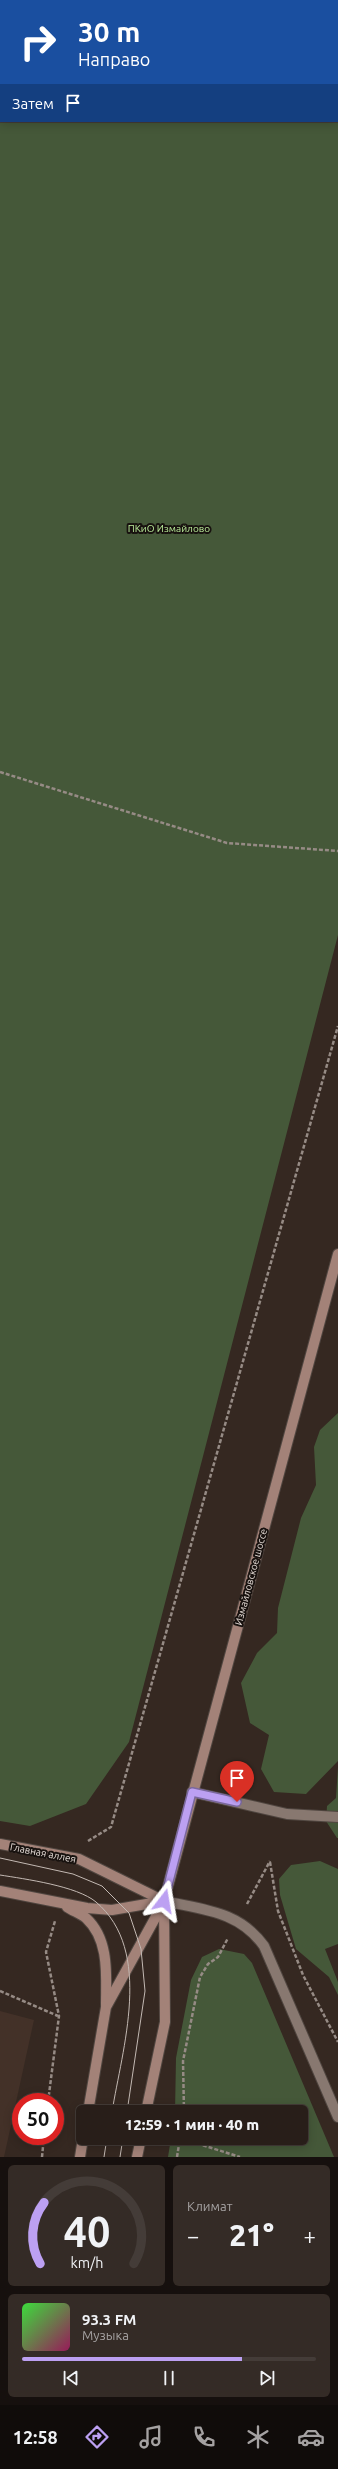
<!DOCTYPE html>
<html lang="ru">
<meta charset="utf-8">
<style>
body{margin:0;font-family:Ubuntu,sans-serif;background:#342b26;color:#f1f3f6;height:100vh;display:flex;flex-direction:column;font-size:15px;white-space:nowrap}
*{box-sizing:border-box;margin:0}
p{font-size:13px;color:#a5a2a2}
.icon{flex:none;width:22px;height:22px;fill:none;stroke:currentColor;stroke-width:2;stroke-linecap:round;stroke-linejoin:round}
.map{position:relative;height:2157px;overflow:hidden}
.sheet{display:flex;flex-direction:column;gap:8px;padding:8px;background:#16100e;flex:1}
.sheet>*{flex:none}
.hud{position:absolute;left:0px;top:0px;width:338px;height:122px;box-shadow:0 2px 10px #0003,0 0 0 1px #443c38;background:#1a4fa0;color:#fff;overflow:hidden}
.speed{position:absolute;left:12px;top:2093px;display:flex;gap:8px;font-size:20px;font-weight:700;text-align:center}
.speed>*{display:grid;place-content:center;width:52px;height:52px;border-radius:50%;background:#281e19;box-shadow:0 2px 10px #0003,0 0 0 1px #443c38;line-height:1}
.speed .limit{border:6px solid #d22;background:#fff;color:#111}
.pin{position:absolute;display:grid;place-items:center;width:34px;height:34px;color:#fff;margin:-41px -17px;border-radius:50% 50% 50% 0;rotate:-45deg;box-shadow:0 0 4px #0007}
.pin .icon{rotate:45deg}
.me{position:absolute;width:44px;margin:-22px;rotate:14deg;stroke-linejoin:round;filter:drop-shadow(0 0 3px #0008)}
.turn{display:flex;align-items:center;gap:14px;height:84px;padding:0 12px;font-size:18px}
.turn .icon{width:52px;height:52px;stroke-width:2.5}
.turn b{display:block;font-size:28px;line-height:34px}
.then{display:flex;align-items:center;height:38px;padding:0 12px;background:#0003;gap:8px;font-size:15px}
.big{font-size:30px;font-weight:800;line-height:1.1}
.sheet .widget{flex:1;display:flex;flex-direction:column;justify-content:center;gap:6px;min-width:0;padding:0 14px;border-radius:6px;background:#342b26}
.sheet .dial{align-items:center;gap:0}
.dial svg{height:104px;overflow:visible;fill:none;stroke:#443c38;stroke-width:7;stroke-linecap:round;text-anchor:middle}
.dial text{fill:#f1f3f6;stroke:none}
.song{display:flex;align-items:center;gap:12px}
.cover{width:48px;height:48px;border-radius:6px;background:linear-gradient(135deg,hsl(120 70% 55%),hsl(330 70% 35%))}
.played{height:4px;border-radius:2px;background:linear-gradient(90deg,#bca0f2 75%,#443c38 75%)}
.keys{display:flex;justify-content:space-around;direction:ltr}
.heat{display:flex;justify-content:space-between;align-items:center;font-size:22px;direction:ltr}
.sheet .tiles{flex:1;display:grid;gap:8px;grid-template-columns:1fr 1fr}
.widget:last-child{grid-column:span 2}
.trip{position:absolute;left:76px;top:2105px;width:232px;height:40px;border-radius:6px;background:#281e19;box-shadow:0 2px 10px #0003,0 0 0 1px #443c38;font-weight:800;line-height:40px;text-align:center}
.menu{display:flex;height:64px;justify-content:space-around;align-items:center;background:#100c0a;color:#a5a2a2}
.menu .icon{width:28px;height:28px}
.menu .on{color:#bca0f2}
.menu b{font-size:18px;color:#f1f3f6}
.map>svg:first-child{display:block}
.built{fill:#433128}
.green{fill:#455839;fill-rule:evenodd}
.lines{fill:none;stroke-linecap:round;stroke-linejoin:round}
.lane-casing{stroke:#504640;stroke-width:12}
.street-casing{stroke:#504640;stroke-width:12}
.secondary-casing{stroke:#504640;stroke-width:12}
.path{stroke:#968b85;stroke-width:2.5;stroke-dasharray:4 2;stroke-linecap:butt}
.lane{stroke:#887870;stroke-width:10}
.street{stroke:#887870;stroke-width:10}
.secondary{stroke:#a38278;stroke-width:10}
.tram{stroke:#c3b9b3;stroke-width:1}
.route-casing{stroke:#7a689d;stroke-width:10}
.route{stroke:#bca0f2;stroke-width:7}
.labels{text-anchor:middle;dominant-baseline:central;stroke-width:4;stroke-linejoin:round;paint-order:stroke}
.park-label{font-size:10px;fill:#bcee9c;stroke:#18120f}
.street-label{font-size:10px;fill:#e5dcd7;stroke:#18120f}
</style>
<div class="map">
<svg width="338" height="2157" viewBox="0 0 338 2157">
<rect width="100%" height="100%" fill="#352821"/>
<polygon class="built" points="0,2011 34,2020 4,2157 0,2157"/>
<g class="green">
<path d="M0 0H338V935L129 1742 86 1804 30 1826 0 1821ZM1 1H337V121H1Z"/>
<polygon points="338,1413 338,1761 306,1794 274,1792 261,1769 269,1735 250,1723 241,1683 257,1653 277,1633 278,1608 301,1518 316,1485 314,1447 320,1430"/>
<polygon points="338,1767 338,1838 337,1838 326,1821 327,1806 336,1798"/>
<polygon points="320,1861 338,1869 338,1944 325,1949 338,1982 338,1995 329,1977 296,1949 280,1895 279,1879 291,1865"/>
<polygon points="219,1949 244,1954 252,1963 334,2157 168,2157 171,2138 301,2138 301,2112 175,2112 176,2058 191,1980 202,1957"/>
</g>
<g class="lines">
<g class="lane-casing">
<polyline id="lane" points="192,1792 287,1814 338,1817"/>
</g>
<g class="street-casing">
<path id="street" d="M164 1901C204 1910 239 1911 264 1946L338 2117"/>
</g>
<g class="secondary-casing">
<g id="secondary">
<polyline points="0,1844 79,1859 164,1901"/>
<polyline points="0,1891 87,1908 112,1910 164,1901"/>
<path d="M67 1907C73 1911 81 1914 86 1918 110 1940 106 1976 106 2005"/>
<polyline points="88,2112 106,2007 164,1902"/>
<polyline points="146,2112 165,2022 164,1901 338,1254"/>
<polyline points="80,2157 83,2138"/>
<polyline points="137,2157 141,2138"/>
</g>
</g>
<g class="path">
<polyline points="0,772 227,843 338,851"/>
<polyline points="88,1841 111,1827 338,1026"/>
<polyline points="270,1862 278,1911 303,1975 338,2042"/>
<polyline points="247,1904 270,1861"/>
<polyline points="0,1991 58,2016"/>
<polyline points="48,2102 59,2016 46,1952 55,1921"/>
<polyline points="184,2112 183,2061 200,1977 208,1964 218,1957 228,1938"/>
<polyline points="180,2138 240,2157"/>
<polyline points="42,2157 44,2136"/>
<polyline points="177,2157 180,2138"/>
</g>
<use href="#lane" class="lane"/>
<use href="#street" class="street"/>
<use href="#secondary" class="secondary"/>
<g class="tram">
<polyline points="0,1858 73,1874 102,1886 129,1913 141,1949 145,1991 127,2112"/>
<path d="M0 1875C25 1879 77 1886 96 1902 154 1951 122 2049 112 2112"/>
<polyline points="104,2157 107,2138"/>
<polyline points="120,2157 123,2138"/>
</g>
</g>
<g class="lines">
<g class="route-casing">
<polyline id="route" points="164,1901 192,1792 237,1802"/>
</g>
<use href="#route" class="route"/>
</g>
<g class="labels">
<g class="park-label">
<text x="169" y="528">ПКиО Измайлово</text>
</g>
<g class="street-label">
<text transform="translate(251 1577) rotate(-75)">Измайловское шоссе</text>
<text transform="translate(43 1853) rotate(11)">Главная аллея</text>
</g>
</g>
</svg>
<div class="speed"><div class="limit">50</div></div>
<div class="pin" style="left:237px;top:1802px;background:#d93025"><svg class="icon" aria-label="arrive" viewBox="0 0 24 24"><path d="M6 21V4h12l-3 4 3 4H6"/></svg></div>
<svg class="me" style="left:164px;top:1901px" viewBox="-20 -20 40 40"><path d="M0-17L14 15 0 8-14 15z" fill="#bca0f2" stroke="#fff" stroke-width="4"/></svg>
<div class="trip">12:59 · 1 мин · 40 m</div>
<div class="hud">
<div class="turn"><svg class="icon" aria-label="right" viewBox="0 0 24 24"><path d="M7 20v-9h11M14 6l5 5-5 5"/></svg><div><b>30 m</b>Направо</div></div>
<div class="then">Затем<svg class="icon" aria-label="arrive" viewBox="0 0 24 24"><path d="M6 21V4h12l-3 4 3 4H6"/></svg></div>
</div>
</div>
<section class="sheet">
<div class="tiles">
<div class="widget dial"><svg viewBox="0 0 100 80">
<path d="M14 69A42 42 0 1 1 86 69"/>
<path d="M14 69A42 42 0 0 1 17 22" stroke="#bca0f2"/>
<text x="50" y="56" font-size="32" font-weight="700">40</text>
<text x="50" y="72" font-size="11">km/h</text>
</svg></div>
<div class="widget"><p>Климат</p>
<div class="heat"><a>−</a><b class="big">21°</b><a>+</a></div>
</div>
<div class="widget">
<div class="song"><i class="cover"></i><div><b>93.3 FM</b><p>Музыка</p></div></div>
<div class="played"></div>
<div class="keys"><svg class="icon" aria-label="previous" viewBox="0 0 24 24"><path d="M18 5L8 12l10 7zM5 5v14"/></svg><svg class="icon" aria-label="pause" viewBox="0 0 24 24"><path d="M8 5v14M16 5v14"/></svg><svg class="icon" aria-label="next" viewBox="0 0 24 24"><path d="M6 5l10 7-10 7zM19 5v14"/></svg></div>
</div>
</div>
</section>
<nav class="menu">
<b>12:58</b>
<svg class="icon on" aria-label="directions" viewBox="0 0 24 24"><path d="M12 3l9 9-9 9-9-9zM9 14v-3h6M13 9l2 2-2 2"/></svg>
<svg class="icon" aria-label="music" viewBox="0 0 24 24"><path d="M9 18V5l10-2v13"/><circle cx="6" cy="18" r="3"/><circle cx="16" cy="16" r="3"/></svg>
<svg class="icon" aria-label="phone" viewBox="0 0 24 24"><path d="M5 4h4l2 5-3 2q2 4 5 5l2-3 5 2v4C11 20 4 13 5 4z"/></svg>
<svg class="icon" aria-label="climate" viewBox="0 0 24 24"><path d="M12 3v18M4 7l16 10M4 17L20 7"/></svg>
<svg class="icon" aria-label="car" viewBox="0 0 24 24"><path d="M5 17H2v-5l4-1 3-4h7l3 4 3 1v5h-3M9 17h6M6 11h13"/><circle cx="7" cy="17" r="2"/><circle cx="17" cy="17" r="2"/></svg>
</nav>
